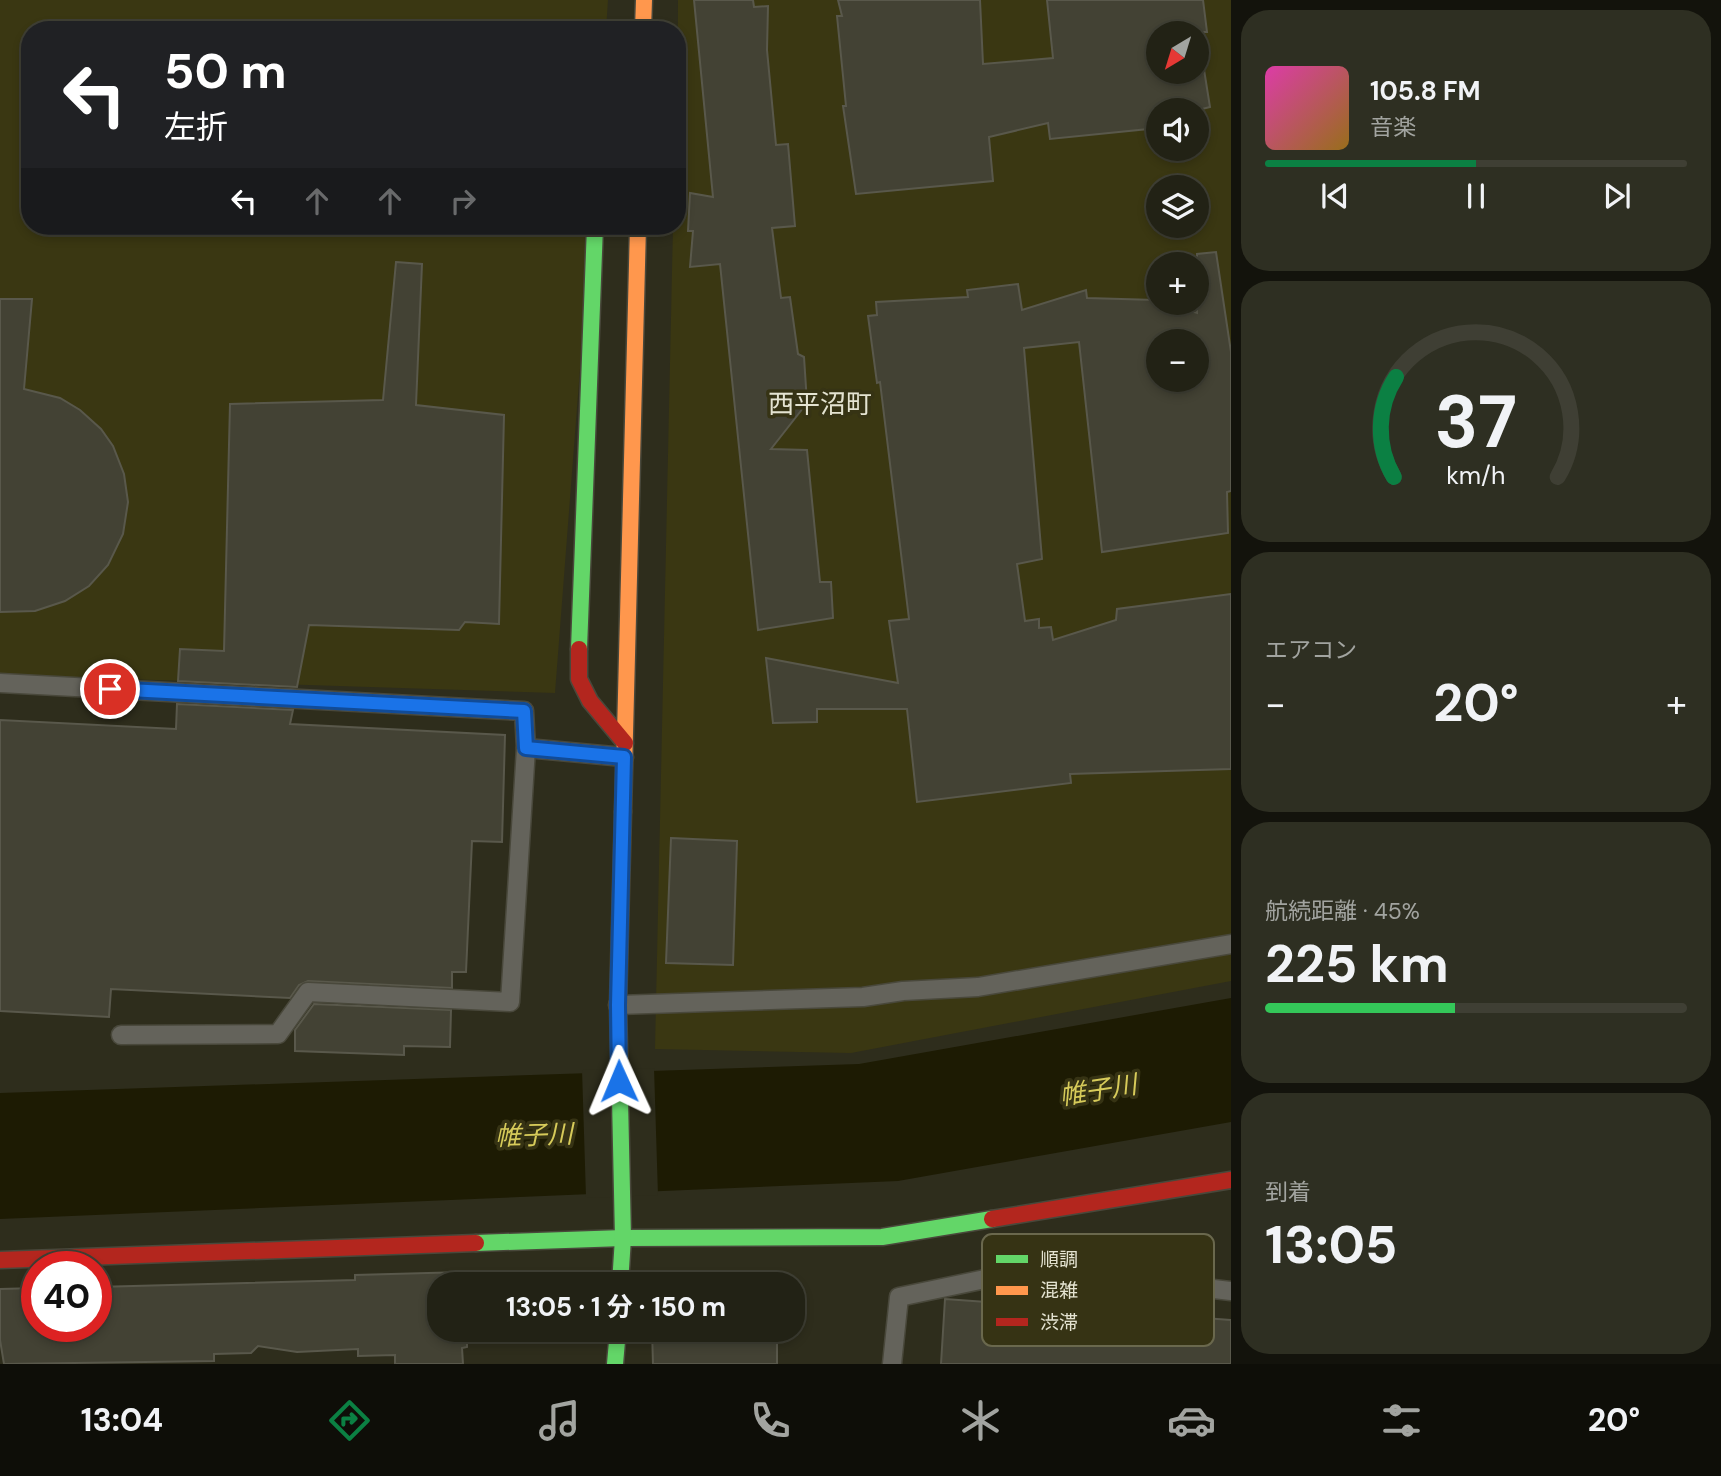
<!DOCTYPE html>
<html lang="ja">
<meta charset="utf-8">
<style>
body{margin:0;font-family:"DM Sans","Noto Sans JP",sans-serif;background:#2e2f22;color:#f1f3f6;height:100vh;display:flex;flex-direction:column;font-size:26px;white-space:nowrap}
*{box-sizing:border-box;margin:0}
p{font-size:23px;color:#a2a4a0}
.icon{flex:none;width:38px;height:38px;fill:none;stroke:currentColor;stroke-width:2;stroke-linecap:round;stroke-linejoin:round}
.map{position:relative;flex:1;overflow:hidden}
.panel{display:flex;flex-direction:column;gap:10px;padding:10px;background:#13130c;width:490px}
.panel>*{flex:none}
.hud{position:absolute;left:21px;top:21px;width:665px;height:214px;border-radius:28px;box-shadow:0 4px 10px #0003,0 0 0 2px #3f3f34;background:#202124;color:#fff;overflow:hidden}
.needle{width:46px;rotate:218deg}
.buttons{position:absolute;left:1146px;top:21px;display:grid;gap:14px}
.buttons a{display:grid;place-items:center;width:63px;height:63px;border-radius:50%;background:#222215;box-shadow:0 4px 10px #0003,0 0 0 2px #3f3f34;font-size:35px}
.speed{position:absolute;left:21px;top:1251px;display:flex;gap:14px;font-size:35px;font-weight:700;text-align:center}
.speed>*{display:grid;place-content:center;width:91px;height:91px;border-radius:50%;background:#222215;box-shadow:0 4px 10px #0003,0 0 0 2px #3f3f34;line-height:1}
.speed .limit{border:10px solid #d22;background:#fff;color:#111}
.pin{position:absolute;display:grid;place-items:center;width:60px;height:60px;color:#fff;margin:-30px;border:4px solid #fff;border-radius:50%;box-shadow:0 2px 7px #0007}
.me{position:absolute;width:77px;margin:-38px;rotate:359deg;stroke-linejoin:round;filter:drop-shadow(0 0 5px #0008)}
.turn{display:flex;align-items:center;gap:24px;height:147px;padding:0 28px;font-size:32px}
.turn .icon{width:91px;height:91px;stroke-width:2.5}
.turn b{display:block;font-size:49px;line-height:60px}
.lanes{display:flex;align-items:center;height:66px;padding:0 28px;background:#0003;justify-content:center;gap:35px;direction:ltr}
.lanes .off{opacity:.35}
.big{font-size:52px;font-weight:700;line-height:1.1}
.panel .widget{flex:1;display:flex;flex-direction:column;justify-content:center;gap:10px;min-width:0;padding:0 24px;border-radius:28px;background:#2e2f22}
.panel .dial{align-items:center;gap:0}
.dial svg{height:182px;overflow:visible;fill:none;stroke:#3f3f34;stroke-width:7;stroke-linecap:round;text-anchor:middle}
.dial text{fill:#f1f3f6;stroke:none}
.song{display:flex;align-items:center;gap:21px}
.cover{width:84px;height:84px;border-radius:10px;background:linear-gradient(135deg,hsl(320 70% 55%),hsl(40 70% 35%))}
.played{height:7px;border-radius:4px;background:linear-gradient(90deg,#0b8043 50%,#3f3f34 50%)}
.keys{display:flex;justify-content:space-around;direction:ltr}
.heat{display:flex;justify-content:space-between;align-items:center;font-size:38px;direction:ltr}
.charge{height:10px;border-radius:5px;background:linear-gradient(90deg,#34c759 45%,#3f3f34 0)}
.trip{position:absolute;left:427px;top:1272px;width:378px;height:70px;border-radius:28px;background:#222215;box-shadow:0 4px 10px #0003,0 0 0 2px #3f3f34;font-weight:700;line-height:70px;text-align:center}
.tabs{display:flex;height:112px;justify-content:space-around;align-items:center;background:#0e0e08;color:#a2a4a0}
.tabs .icon{width:49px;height:49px}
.tabs .selected{color:#0b8043}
.tabs b{font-size:32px;color:#f1f3f6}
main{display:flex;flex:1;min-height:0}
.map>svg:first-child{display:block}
.built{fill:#3a3712;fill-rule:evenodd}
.water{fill:#1d1b03}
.pier{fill:#2e2d1c}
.building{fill:#434234;stroke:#59584b;stroke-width:2;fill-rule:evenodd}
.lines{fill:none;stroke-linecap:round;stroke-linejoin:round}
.lane-casing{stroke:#49483b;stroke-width:21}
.fast-casing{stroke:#49483b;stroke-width:19}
.slow-casing{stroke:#49483b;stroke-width:19}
.jam-casing{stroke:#49483b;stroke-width:19}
.lane{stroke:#64635b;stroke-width:18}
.fast{stroke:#63d668;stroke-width:16}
.slow{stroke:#ff974d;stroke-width:16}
.jam{stroke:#b3261e;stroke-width:16}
.route-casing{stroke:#114b97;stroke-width:18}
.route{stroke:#1a73e8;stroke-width:12}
.labels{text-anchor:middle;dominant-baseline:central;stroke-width:7;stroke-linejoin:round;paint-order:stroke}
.neighbourhood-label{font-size:26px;fill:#e4e3d1;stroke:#363314}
.water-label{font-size:26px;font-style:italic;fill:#d7cb5a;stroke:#363314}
.key{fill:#363314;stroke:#6a684d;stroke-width:2}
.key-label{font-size:19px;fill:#e4e3d1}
</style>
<main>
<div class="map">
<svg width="1231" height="1364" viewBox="0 0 1231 1364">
<rect width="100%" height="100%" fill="#2e2d1c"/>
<g class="built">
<polygon points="0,0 608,0 606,30 30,30 30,226 591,226 555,693 0,675"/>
<path d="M678 0H1231V981L851 1053 655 1049 673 226H677ZM1158 33H1197V72H1158ZM1158 110H1197V149H1158ZM1158 187H1197V226H1158ZM1158 264H1197V303H1158ZM1158 341H1197V380H1158Z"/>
</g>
<polygon class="water" points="1231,998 1231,1122 898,1181 0,1219 0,1093 859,1064"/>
<polygon class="pier" points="654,1068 658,1195 586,1198 582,1070"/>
<g class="building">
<polygon points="694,0 753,0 754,7 768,6 767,50 776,145 788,144 795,226 772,228 781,298 790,297 798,354 804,357 807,403 771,449 807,450 820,582 831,582 833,618 758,630 720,264 690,267 693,231 688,231 690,193 713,197"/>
<path d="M838 0H980L983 64 1053 58 1047 0H1203L1207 32H1198L1210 107 1198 110 1202 128H1197V110H1158V128L1050 139 1048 123 989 137 993 181 856 194 843 106H846L837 16H842ZM1158 33H1197V72H1158Z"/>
<path d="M1216 252 1231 352V491L1227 492 1228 533 1102 552 1079 342 1024 348 1042 559 1017 564 1025 621 1039 619V628L1051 627 1053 640 1116 620 1117 609 1231 594V769L1070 774 1071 783 917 802 907 709H817V722L773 723 766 658 898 683 889 621 909 619 880 382 877 383 868 316 877 315 876 302 968 297 967 290 1018 284 1022 310 1086 290 1087 298 1156 300 1197 313V254ZM1158 341H1197V380H1158Z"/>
<polygon points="396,262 422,264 416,405 504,415 499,624 465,622 459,630 309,625 297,687 178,681 180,649 224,651 230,404 383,400"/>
<polygon points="0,299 32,299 24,389 60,398 80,410 101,429 113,446 124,474 128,502 123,534 108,565 89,586 65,601 35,611 0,612"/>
<polygon points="177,704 293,710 290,724 505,735 502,842 472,841 466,972 452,972 452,988 308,981 299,985 290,998 111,989 109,1017 0,1011 0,720 176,729"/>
<polygon points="671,838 737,841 733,965 666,963"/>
<polygon points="314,1004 451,1010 450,1047 404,1046 404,1055 295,1051 295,1030"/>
<polygon points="464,1272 464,1284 439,1284 439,1330 467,1330 467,1347 462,1348 463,1364 395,1364 395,1355 358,1356 358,1349 297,1352 258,1346 251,1353 214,1354 214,1361 4,1364 0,1340 0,1289 37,1288 37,1326 96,1326 96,1287 355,1280 355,1275"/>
<polygon points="945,1299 1231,1320 1231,1364 941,1364"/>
<polygon points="652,1330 777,1330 777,1364 653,1364"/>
</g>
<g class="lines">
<g class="lane-casing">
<g id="lane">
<polyline points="0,683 524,711 526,748 510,1002 308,992 278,1034 121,1035"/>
<polyline points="526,748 624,757"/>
<polyline points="618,1005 863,997 903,991 978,987 1231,944"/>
<polyline points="892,1364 899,1297 1038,1268 1231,1291"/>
</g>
</g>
<g class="fast-casing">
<g id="fast">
<polyline points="579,649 595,226"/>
<polyline points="476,1243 623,1238 882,1237 992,1219"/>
<polyline points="620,1284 623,1238 618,1005 623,812"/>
<polyline points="615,1364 618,1330"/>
</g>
</g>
<g class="slow-casing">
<g id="slow">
<polyline points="643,30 644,0"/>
<polyline points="623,812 638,226"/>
</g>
</g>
<g class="jam-casing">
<g id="jam">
<polyline points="579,649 579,679 590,701 625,743"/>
<polyline points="992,1219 1231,1180"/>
<polyline points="0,1260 476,1243"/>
</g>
</g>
<use href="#lane" class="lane"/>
<use href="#fast" class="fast"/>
<use href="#slow" class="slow"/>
<use href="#jam" class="jam"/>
</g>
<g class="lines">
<g class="route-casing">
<polyline id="route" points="110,689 524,711 526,748 624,757 618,1005 619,1081"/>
</g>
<use href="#route" class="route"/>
</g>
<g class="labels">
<g class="neighbourhood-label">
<text x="820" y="404">西平沼町</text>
</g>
<g class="water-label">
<text transform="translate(1098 1090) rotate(-9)">帷子川</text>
<text transform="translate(534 1135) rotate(-2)">帷子川</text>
</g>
</g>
<rect x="982" y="1234" width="232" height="112" rx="10" class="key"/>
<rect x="996" y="1255" width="32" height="8" fill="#63d668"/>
<rect x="996" y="1286" width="32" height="9" fill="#ff974d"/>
<rect x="996" y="1318" width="32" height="8" fill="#b3261e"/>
<g class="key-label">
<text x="1040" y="1266">順調</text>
<text x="1040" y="1297">混雑</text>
<text x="1040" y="1329">渋滞</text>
</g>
</svg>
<div class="buttons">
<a><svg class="needle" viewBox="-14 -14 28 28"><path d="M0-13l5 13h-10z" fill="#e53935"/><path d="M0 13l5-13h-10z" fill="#a2a4a0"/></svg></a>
<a><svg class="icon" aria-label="sound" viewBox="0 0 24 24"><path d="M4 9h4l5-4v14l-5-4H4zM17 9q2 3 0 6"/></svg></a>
<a><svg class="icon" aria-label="layers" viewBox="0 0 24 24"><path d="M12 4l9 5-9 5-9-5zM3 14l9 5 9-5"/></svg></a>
<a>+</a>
<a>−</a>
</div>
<div class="speed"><div class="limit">40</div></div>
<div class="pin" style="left:110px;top:689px;background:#d93025"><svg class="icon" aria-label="arrive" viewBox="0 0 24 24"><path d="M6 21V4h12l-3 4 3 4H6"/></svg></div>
<svg class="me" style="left:619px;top:1081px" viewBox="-20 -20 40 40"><path d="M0-17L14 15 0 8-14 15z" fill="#1a73e8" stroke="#fff" stroke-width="4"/></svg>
<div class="trip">13:05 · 1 分 · 150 m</div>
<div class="hud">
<div class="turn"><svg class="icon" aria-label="left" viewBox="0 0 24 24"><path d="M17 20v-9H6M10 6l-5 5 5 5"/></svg><div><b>50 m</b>左折</div></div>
<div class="lanes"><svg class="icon" aria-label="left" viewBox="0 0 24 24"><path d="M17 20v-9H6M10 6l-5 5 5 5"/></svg><svg class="icon off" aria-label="ahead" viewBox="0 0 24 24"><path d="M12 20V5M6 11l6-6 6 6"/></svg><svg class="icon off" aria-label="ahead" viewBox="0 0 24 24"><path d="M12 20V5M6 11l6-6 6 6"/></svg><svg class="icon off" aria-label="right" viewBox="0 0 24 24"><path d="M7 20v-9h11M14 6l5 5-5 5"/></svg></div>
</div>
</div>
<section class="panel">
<div class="widget">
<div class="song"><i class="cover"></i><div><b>105.8 FM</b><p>音楽</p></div></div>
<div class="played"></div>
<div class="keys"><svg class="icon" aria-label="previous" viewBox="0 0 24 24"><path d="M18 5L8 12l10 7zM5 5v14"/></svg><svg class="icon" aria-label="pause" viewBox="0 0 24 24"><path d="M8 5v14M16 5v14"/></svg><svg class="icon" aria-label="next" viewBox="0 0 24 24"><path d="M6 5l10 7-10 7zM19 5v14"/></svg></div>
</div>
<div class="widget dial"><svg viewBox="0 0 100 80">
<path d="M14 69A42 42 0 1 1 86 69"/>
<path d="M14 69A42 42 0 0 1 15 25" stroke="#0b8043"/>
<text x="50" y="56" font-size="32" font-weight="700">37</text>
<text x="50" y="72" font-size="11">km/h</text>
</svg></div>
<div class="widget"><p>エアコン</p>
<div class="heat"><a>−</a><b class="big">20°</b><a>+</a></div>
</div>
<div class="widget"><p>航続距離 · 45%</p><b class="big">225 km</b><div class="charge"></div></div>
<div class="widget"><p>到着</p><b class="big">13:05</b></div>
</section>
</main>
<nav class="tabs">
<b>13:04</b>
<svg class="icon selected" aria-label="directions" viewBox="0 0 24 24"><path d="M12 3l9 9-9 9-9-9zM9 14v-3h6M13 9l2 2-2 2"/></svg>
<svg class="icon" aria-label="music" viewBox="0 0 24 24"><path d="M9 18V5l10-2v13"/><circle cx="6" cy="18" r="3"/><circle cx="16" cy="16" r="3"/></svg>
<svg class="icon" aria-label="phone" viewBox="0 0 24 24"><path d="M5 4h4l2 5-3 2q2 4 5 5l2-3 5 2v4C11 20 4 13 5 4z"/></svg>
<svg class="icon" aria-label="climate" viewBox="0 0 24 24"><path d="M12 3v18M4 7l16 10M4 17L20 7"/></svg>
<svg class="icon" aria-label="car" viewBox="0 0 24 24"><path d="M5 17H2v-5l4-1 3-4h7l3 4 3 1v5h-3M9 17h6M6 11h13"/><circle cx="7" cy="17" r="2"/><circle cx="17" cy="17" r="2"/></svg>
<svg class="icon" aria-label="filters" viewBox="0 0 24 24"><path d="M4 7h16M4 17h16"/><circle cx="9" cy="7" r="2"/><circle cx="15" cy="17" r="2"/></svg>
<b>20°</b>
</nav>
